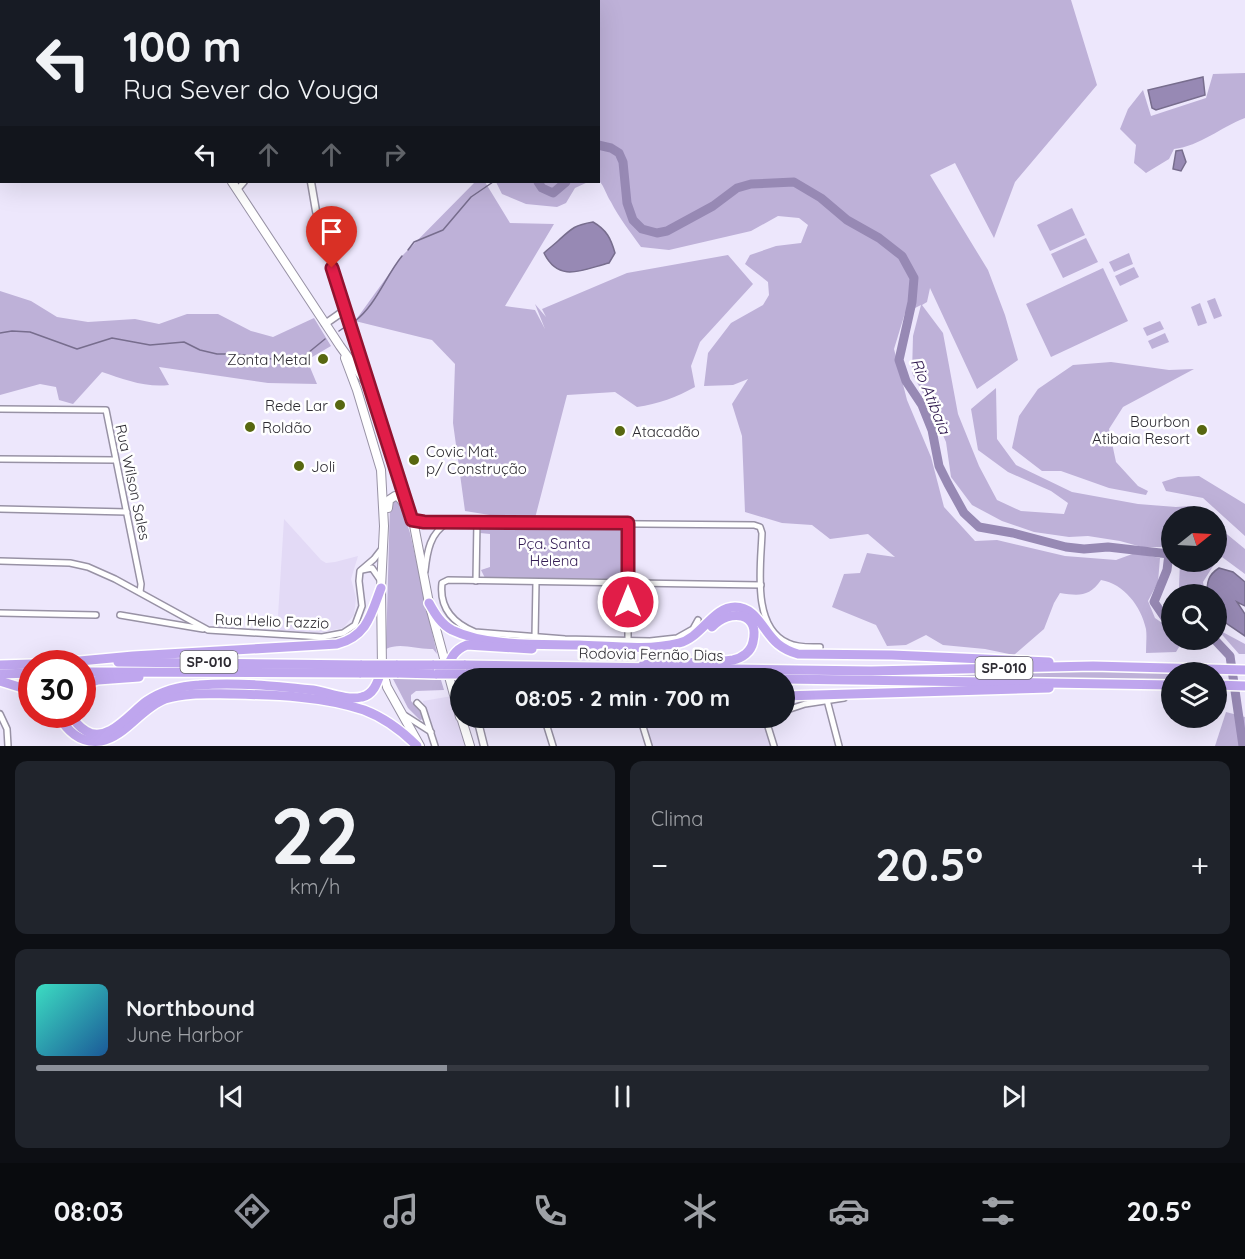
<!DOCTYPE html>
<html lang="pt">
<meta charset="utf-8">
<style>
body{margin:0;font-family:Quicksand,sans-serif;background:#20242c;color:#f1f3f6;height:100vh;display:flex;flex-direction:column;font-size:22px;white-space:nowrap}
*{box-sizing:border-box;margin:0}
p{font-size:20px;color:#9ea1a6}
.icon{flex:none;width:33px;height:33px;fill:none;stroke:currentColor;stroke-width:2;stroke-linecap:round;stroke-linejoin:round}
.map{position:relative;height:746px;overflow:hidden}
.side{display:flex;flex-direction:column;gap:15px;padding:15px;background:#0d0f14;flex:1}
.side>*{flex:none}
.top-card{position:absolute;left:0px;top:0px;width:600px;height:183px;box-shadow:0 6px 24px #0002;background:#171b24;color:#f1f3f6;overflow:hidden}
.needle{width:39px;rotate:72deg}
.controls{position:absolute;left:1161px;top:506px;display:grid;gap:12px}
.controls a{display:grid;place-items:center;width:66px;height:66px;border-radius:50%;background:#171b24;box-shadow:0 6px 24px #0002;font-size:30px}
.speed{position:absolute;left:18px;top:650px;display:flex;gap:12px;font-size:30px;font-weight:700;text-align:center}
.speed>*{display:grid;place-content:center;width:78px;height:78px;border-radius:50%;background:#171b24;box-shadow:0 6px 24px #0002;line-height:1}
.speed .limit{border:9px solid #d22;background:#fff;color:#111}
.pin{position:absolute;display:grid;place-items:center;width:51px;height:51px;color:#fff;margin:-62px -26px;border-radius:50% 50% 50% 0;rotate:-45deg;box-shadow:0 0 6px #0007}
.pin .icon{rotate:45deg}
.me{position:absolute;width:66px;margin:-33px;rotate:0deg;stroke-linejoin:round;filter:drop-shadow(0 0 4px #0008)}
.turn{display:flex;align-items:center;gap:21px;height:126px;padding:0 24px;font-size:27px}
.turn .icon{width:78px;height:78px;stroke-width:2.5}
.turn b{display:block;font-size:42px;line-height:51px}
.lanes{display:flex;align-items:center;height:57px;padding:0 24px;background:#0003;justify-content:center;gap:30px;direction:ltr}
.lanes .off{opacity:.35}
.big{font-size:45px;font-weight:700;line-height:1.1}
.side .widget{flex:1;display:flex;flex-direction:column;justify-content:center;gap:9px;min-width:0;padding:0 21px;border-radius:12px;background:#20242c}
.side .dial{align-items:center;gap:0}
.dial b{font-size:78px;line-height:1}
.song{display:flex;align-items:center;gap:18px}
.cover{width:72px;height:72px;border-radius:9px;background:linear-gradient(135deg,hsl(170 70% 55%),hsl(210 70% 35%))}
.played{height:6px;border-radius:3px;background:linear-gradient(90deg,#8c9099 35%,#363941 35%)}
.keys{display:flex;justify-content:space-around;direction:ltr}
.heat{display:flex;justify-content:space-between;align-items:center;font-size:33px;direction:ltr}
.side .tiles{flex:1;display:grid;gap:15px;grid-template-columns:1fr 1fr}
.widget:last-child{grid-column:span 2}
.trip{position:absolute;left:450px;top:668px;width:345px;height:60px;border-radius:30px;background:#171b24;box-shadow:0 6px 24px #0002;font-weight:700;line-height:60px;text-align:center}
.dock{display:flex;height:96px;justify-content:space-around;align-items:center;background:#090b0e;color:#9ea1a6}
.dock .icon{width:42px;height:42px}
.dock .active{color:#8c9099}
.dock b{font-size:27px;color:#f1f3f6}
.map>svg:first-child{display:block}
.built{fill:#e3daf6}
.green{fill:#beb1d8}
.water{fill:#9789b4;stroke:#776d8d;stroke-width:1.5}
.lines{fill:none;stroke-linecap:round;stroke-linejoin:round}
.stream{stroke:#776d8d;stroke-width:1.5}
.river{stroke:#9789b4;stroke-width:9}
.minor-casing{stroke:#9892a5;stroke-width:8}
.tertiary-casing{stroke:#9892a5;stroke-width:9}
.secondary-casing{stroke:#9892a5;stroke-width:10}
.motorway-casing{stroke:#fff;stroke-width:12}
.minor{stroke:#fff;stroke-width:5}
.tertiary{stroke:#fff;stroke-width:6}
.secondary{stroke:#fff;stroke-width:8}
.motorway{stroke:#bfa6ee;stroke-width:9}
.motorway-bridge-casing{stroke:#fff;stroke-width:12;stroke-linecap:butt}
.motorway-bridge{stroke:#bfa6ee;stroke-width:9}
.route-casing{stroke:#92132f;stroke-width:15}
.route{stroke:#e11d48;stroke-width:10}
.poi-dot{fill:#576710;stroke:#fff;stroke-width:2}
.labels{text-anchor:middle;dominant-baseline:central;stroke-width:5;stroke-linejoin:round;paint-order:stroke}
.shield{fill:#fff;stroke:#6c6b70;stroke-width:1.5}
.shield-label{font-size:14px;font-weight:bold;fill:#2d2b32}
.poi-label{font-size:15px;fill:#2d2b32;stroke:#fff;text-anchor:start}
.street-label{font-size:15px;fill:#2d2b32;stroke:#fff}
.park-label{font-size:15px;fill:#351e55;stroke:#fff}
.water-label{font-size:16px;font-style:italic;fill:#321b51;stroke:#fff}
</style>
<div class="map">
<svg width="1245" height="746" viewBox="0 0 1245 746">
<rect width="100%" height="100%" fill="#ede7fc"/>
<g class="built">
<polygon points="284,519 321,560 326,563 335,562 358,556 351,579 356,598 354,615 343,628 318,633 277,632"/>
<polygon points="452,696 467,746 438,746 425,710 423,701"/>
<polygon points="640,717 765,717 774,746 649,746"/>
</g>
<g class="green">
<path d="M508 0H1071L1097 85 1015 182 994 238 955 163 930 175 988 270 1005 315 1018 360 977 389 930 288 927 302 922 305 943 333 958 414 979 466 997 500 1021 511 1064 514 1068 503 1051 491 1008 472 978 450 971 409 996 388 997 439 1016 465 1072 492 1138 504 1176 507 1191 506 1203 516H1172L1171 547H1142L1120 541 1088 536 1069 537 1034 532 1002 521 972 505 951 477 946 442 932 410 912 373 913 336 921 305 905 313 894 349 907 400 931 457 944 507 975 541 997 540 1065 556 1116 560 1135 553 1160 558 1158 582 1148 601 1155 618 1171 629 1172 639H1184L1176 652 1146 653C1146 645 1147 636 1146 629 1141 606 1124 584 1101 580 1089 597 1079 596 1060 593L1054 603 1044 629 1014 655 985 649 943 645 926 635 906 645 887 646 876 625 832 607 844 574 860 573 867 553 895 557 868 534 830 539 812 525 782 523 745 512 742 436 732 404 748 379 733 385 704 386 708 353 731 323 763 305 769 295 768 282 745 264 750 255 776 246 801 243 808 225 799 218 778 216 751 231 669 250 641 247C631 233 619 218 611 202 606 195 605 187 599 181L598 2 505 1Z"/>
<path d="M1245 73V118C1221 127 1200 146 1174 149L1169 159 1146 173 1134 163 1136 145 1120 129 1128 109 1143 90 1151 116 1206 98 1213 74Z"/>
<path d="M475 182H485L510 223 554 224 505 306 535 310 545 329 535 304 546 317 542 309 627 273 728 255 753 284 700 342 691 366 695 387C677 397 658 404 637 407L615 392 567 395 534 522 465 511 453 423 455 364 432 340 355 321 402 256Z"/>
<polygon points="496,182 588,182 575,188 566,203 557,207 526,204 502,194"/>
<polygon points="1072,208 1085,235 1050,251 1037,225"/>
<polygon points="1086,238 1098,262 1063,278 1051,254"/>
<polygon points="1129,253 1133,264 1114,272 1109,262"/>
<polygon points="1134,267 1139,277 1120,286 1115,276"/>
<polygon points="1103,268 1128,321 1051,357 1026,304"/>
<path d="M0 291 31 301 57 317 88 322 135 319 159 324 187 314H218L251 331 273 337 314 318 331 346 307 360 317 384 268 383 159 367 169 385C146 388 123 379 102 372L73 404 59 400 56 387 40 384 0 395Z"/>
<polygon points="1215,298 1222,316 1214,319 1207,301"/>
<polygon points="1200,303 1207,323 1198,326 1191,307"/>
<polygon points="1160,321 1164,329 1147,336 1143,328"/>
<polygon points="1165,333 1169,342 1152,349 1148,341"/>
<polygon points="1111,362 1169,370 1194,369 1123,407 1109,429 1116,462 1138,486 1148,491 1146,495 1109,488 1061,471 1042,471 1012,448 1019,416 1038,389 1073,365"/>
<polygon points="1199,476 1245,504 1245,536 1203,498 1166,491 1162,482 1178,477"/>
<path d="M392 500 400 501 410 533 437 654 433 649C417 650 401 642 386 649L390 504Z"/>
<polygon points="487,524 620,526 627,532 625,577 621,579 485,578 481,570 490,567 490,534 480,533 482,527"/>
<polygon points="1217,526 1245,549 1245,574 1222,557 1215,563 1203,582 1205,594 1181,594 1179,587 1180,561 1216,561"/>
<polygon points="1217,629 1245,644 1245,654 1239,654"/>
<polygon points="1099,670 1171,672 1172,680 866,675 866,674"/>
<polygon points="392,677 441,680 444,690 416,691 411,695 411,701 424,714 424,719 420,720 408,708"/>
<polygon points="1226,712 1245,717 1245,746 1215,746"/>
</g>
<g class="water">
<polygon points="1203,77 1205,95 1156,110 1152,108 1148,90"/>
<polygon points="1182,150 1186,162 1181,171 1173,169 1176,151"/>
<path d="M593 222C607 230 611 239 615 253L609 263C584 269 559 284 544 253 549 248 554 245 559 240 572 228 575 225 593 222Z"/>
<path d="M1219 568 1233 572 1245 582V606L1237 602 1245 614V636L1220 619 1217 613 1216 594H1207C1207 582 1208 575 1219 568Z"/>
</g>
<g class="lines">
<g class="stream">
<polyline points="408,250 414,242 443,230 471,197 493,182"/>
<path d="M355 321C376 305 385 277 402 256"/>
<polyline points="339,331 345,327"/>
<polyline points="0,333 12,331 30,332 77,349 112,338 150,345 184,342 200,350 217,354 236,354 294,362 303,357 325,339"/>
</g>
<g class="river">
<polyline points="529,2 531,0"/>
<polyline points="598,145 611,148 619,153 623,162 627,203 633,220 642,229 657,233 667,231 713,206 737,188 751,184 794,182 821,198 847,220 879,238 902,256 914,278 912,302 899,360 906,381 922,405 932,430 939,466 948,484 964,513 979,527 1013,533 1066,547 1084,549 1108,547 1169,554 1167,570 1154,602 1165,618 1172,618"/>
<polyline points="538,182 542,188 553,193 566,182"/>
<polyline points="1214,639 1230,656 1243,746"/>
</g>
<g class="minor-casing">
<g id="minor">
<polyline points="51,0 52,2"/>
<polyline points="269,0 269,2"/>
<polyline points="77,2 79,0"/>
<polyline points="144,2 144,0"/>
<polyline points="0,24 2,23"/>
<polyline points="237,190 244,182"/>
<polyline points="0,409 106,410 141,584 140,592"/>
<polyline points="0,459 115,460"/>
<polyline points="0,509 127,512"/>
<path d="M413 520 424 522 754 525 760 527 762 533C761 565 751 627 788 643 798 648 810 647 820 647"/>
<polyline points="628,523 628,640"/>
<polyline points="0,561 70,563 88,567 115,579 208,630 322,637 343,633 355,625 362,606 359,581 360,571 374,559 381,550"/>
<polyline points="362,570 372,568 381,581"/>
<path d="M425 571C427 552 430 532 448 523"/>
<polyline points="476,581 477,521"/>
<polyline points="0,613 96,615"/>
<polyline points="120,615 203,629"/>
<path d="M698 620 693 629 677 638 650 641 565 639 475 632C453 623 439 608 442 583L448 580 761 585"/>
<polyline points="535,637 536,582"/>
<polyline points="827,700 839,746"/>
<polyline points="417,703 423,709 435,746"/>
<polyline points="784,711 805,704 844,698"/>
<polyline points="0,714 7,729 8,746"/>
<polyline points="406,716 431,732"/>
<polyline points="544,717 553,746"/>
<polyline points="640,717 649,746"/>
<polyline points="765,717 774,746"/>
</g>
</g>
<g class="tertiary-casing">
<g id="tertiary">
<polyline points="425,2 426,0"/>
<polyline points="311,182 316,211 368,381"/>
<polyline points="325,324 345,310"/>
<polyline points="478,722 484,746"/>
</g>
</g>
<g class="secondary-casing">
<g id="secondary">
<polyline points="207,0 207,2"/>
<polyline points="0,80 2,81"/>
<polyline points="0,91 2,90"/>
<polyline points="232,182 340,346 370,388 413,520 429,603 460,717"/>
<polyline points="345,358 357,390 381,470 384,526 381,588 382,669 387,687 420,746"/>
<polyline points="388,508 389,500 395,496 399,497 405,505"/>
<polyline points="461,717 470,746"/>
</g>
</g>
<g class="motorway-casing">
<g id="motorway">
<path d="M429 603C435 614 441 624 452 630 487 647 540 644 579 645 611 646 647 651 679 643 701 638 713 607 735 607 757 607 763 632 778 644 784 649 791 652 798 654L892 655 1049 662"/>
<path d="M69 662 133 656 337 644C367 636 371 615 381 588"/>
<polyline points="118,662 362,665"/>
<polyline points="56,663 75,662"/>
<polyline points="0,665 32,664"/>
<polyline points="396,665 434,665"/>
<polyline points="464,665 871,671 1093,666 1245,670"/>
<path d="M643 665C672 660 706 665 733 660 742 658 751 652 753 642 760 612 730 608 712 627"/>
<path d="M446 671C451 658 454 650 467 645L532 649"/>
<polyline points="82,672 361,673"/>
<polyline points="397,673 437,674"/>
<polyline points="0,674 32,673"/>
<polyline points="466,674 699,678"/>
<polyline points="784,679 1172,685"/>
<polyline points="0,681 32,691"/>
<polyline points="82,685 98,680 139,677"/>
<polyline points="1216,685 1245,686"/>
<polyline points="784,696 1049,688"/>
<path d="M57 714C67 730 79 744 101 741 125 737 141 708 165 699 187 692 210 694 233 694 277 695 323 696 364 710 385 718 402 731 417 746"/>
<path d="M72 714C75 722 78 726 86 731 107 745 131 712 147 701 162 691 181 686 199 685 237 682 275 686 313 690 327 692 347 701 362 697 375 694 378 680 382 669"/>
<polyline points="476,717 478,722"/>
</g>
</g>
<use href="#minor" class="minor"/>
<use href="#tertiary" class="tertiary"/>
<use href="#secondary" class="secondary"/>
<use href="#motorway" class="motorway"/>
<g class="motorway-bridge-casing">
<g id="motorway-bridge">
<polyline points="362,665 396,665"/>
<polyline points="434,665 464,665"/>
<polyline points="361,673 397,673"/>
<polyline points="437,674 466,674"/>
</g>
</g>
<use href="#motorway-bridge" class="motorway-bridge"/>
</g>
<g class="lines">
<g class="route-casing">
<polyline id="route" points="332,268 412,520 424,522 628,523 628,602"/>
</g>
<use href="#route" class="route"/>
</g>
<g class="poi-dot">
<circle cx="323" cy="359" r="6"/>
<circle cx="340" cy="405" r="6"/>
<circle cx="250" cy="427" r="6"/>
<circle cx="1202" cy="430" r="6"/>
<circle cx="620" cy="431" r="6"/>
<circle cx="414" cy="460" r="6"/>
<circle cx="299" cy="466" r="6"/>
</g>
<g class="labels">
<g class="shield">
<rect x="180.5" y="651" width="57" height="22" rx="4.5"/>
<rect x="975.5" y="657" width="57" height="22" rx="4.5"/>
</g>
<g class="shield-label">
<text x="209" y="662">SP-010</text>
<text x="1004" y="668">SP-010</text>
</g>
<g class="poi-label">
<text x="311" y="359" text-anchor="end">Zonta Metal</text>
<text x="328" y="405" text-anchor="end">Rede Lar</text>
<text x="1190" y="421" text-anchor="end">Bourbon<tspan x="1190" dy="17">Atibaia Resort</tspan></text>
<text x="262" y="427">Roldão</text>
<text x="632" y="431">Atacadão</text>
<text x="426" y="451">Covic Mat.<tspan x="426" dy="17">p/ Construção</tspan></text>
<text x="311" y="466">Joli</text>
</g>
<g class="street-label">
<text transform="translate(133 482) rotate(78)">Rua Wilson Sales</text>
<text transform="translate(272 621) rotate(2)">Rua Helio Fazzio</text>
<text transform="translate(651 654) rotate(1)">Rodovia Fernão Dias</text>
</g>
<g class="park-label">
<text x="554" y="543">Pça. Santa<tspan x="554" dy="17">Helena</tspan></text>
</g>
<g class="water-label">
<text transform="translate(931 396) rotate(68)">Rio Atibaia</text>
</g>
</g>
</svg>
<div class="controls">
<a><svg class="needle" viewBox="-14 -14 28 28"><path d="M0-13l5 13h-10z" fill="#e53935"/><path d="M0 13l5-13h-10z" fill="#9ea1a6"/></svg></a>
<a><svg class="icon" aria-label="search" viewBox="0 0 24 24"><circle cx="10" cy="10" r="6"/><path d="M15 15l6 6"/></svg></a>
<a><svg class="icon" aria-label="layers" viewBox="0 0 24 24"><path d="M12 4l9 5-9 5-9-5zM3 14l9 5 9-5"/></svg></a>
</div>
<div class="speed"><div class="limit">30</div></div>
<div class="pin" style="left:332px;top:268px;background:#d93025"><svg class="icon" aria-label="arrive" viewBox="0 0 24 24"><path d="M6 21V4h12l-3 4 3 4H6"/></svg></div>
<svg class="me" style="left:628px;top:602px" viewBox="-20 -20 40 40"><circle r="17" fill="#e11d48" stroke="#fff" stroke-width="3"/><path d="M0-11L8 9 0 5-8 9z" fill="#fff"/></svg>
<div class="trip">08:05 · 2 min · 700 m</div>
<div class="top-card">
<div class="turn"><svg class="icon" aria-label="left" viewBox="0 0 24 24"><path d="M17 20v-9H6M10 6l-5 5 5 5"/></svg><div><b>100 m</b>Rua Sever do Vouga</div></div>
<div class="lanes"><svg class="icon" aria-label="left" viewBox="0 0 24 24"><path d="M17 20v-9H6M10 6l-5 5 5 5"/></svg><svg class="icon off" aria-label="ahead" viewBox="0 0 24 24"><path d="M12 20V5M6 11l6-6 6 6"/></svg><svg class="icon off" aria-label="ahead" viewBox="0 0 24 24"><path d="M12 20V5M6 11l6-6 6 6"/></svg><svg class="icon off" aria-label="right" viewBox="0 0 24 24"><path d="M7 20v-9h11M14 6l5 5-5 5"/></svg></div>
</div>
</div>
<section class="side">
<div class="tiles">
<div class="widget dial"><b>22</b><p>km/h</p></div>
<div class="widget"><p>Clima</p>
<div class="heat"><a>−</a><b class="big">20.5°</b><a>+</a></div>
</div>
<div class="widget">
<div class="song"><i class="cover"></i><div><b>Northbound</b><p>June Harbor</p></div></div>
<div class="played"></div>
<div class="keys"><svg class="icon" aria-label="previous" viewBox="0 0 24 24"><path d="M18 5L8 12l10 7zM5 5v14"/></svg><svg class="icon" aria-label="pause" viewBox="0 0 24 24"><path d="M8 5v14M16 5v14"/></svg><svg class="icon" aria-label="next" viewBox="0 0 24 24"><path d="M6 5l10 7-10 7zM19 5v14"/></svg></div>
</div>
</div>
</section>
<nav class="dock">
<b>08:03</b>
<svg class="icon active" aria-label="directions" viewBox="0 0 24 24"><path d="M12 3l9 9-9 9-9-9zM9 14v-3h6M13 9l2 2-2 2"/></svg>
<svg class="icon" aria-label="music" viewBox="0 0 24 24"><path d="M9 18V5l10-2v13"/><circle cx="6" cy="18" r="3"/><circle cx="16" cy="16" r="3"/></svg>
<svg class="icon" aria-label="phone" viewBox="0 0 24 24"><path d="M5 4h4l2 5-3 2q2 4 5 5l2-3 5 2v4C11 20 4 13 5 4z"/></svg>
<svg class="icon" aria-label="climate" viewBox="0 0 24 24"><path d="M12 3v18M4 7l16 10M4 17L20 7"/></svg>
<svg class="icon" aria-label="car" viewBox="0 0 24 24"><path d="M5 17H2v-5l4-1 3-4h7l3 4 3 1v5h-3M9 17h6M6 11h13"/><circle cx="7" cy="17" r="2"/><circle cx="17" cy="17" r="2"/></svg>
<svg class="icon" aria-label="filters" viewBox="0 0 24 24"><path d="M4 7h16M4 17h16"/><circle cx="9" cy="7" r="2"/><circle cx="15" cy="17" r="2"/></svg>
<b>20.5°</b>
</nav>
